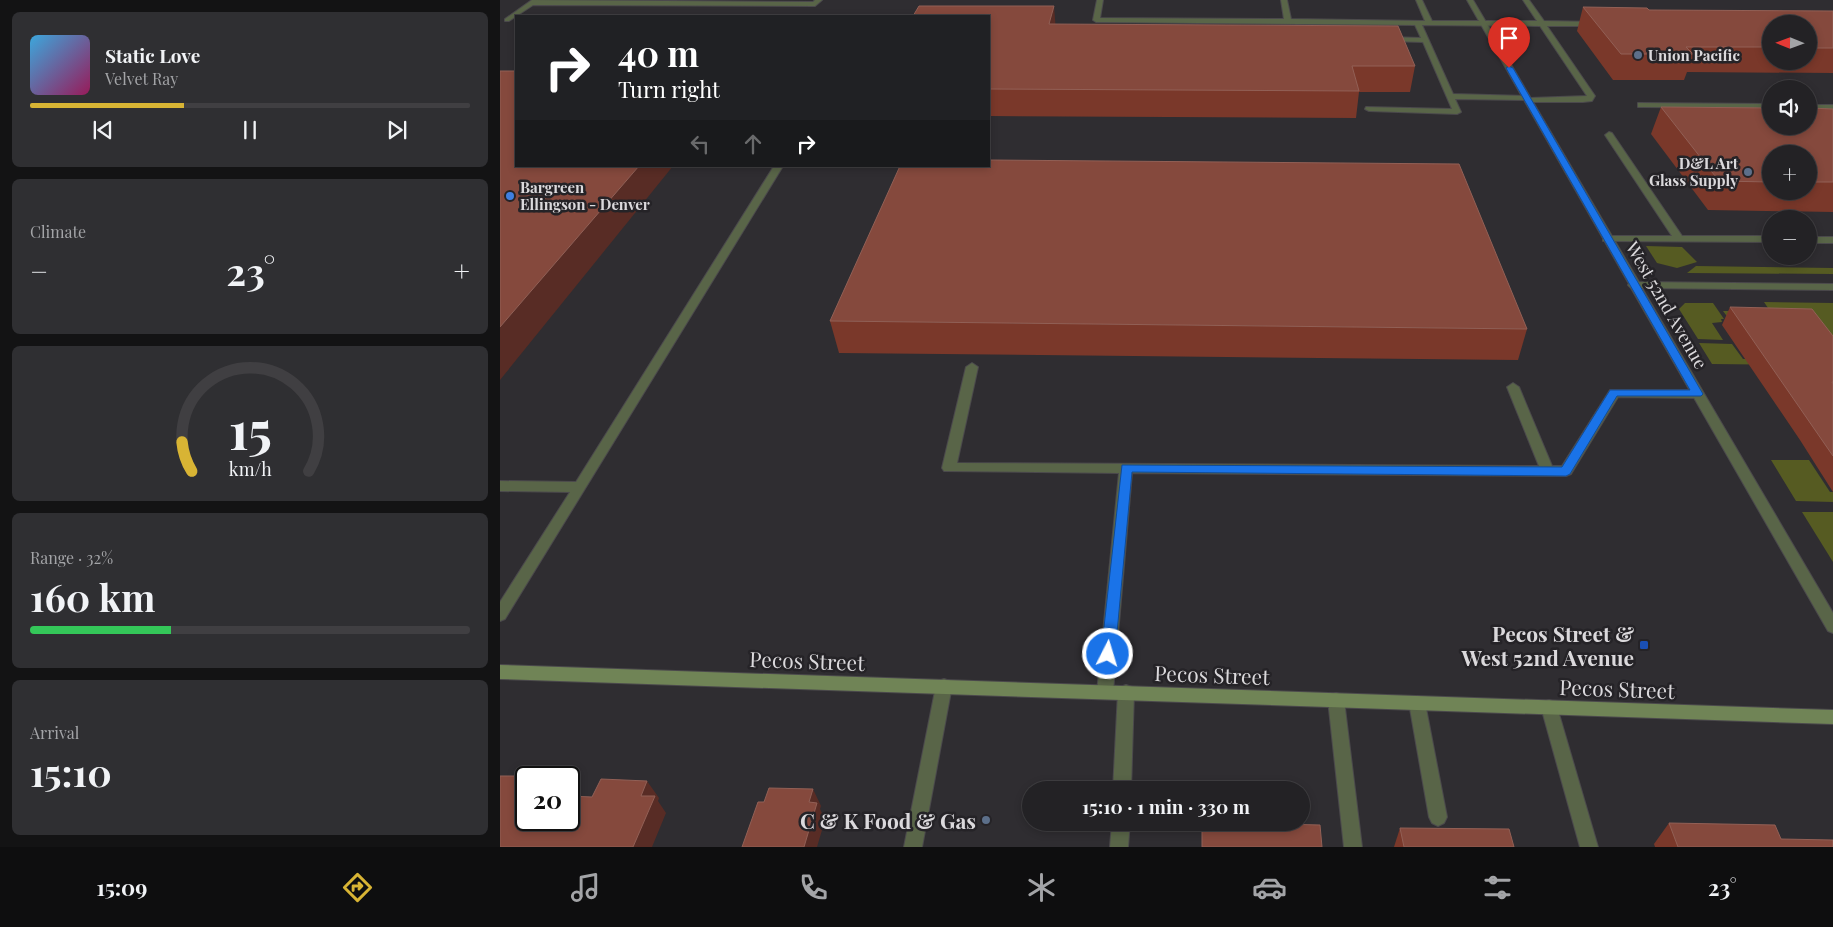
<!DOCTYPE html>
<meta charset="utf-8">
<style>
body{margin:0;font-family:"Playfair Display",serif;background:#2f2f32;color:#f1f3f6;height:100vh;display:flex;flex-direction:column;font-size:19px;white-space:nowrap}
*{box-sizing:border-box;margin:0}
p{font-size:16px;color:#a3a4a7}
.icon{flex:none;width:28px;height:28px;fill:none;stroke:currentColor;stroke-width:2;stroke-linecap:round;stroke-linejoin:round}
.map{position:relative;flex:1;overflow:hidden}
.details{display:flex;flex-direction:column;gap:12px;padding:12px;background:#131314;width:500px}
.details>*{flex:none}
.hud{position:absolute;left:15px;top:15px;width:475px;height:152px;border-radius:0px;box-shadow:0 2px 8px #0003,0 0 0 1px #403f42;background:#202124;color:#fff;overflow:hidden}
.needle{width:32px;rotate:271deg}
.buttons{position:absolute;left:1262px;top:15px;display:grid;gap:10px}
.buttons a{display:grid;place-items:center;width:55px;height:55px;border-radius:50%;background:#232225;box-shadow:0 2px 8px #0003,0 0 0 1px #403f42;font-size:25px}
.speed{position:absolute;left:15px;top:766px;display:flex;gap:10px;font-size:25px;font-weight:700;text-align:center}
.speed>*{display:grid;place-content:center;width:65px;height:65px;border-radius:50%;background:#232225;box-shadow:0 2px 8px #0003,0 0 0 1px #403f42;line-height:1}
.speed .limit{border:2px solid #111;border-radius:8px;background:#fff;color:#111}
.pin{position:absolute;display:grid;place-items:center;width:42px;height:42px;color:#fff;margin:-51px -21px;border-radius:50% 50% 50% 0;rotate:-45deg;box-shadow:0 0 5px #0007}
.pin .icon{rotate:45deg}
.me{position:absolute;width:55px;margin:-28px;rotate:5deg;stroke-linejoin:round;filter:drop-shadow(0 0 4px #0008)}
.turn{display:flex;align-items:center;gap:18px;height:105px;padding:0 20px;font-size:22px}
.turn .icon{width:65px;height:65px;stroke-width:2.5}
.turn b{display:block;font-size:35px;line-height:42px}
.lanes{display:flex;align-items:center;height:48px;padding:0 20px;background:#0003;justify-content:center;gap:25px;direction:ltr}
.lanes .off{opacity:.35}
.big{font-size:38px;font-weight:700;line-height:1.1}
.details .tile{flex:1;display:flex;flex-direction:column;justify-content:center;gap:8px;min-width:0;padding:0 18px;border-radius:8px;background:#2f2f32}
.details .dial{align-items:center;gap:0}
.dial svg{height:130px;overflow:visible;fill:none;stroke:#403f42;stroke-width:7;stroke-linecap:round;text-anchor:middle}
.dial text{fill:#f1f3f6;stroke:none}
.song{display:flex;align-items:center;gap:15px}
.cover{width:60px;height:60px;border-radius:8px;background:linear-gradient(135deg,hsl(200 70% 55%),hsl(330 70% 35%))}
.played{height:5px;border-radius:2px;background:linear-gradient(90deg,#d8b434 35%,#403f42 35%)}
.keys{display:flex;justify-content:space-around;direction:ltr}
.heat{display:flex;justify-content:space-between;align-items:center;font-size:28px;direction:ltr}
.charge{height:8px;border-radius:4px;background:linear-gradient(90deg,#34c759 32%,#403f42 0)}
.trip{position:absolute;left:522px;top:781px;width:288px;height:50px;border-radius:25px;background:#232225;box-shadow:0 2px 8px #0003,0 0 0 1px #403f42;font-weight:700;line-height:50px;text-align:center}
.tabs{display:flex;height:80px;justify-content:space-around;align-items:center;background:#0e0e0f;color:#a3a4a7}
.tabs .icon{width:35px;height:35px}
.tabs .selected{color:#d8b434}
.tabs b{font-size:22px;color:#f1f3f6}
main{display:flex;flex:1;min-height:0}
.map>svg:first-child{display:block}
.green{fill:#565b22}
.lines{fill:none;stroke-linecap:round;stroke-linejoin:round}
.lane-casing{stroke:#4b494c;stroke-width:2}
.street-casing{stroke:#4b494c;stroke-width:2}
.secondary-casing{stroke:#4b494c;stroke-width:2}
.lane{fill:#596548;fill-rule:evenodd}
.street{fill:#596548;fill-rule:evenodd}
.secondary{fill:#708456;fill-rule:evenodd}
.wall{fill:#7a382a;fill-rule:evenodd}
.shaded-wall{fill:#582c25}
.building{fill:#85493d;stroke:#926056}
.route{fill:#1a73e8;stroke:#114b97}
.service-dot{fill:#5c6f8a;stroke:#252327;stroke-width:2}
.shop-dot{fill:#3f7fe0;stroke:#252327;stroke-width:2}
.transit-dot{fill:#1a4fb4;stroke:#252327;stroke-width:2}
.labels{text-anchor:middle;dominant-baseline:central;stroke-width:5;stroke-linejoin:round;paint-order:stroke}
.far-poi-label{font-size:15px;font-weight:bold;fill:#dbd9dc;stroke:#252327;text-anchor:start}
.street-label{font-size:18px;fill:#dbd9dc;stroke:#252327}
.near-poi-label{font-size:21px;font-weight:bold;fill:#dbd9dc;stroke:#252327;text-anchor:end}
.near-street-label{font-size:21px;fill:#dbd9dc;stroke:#252327}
</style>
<main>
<section class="details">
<div class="tile">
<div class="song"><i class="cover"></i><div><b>Static Love</b><p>Velvet Ray</p></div></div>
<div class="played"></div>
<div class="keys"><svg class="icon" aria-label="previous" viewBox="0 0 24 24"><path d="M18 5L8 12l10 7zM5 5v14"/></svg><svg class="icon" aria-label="pause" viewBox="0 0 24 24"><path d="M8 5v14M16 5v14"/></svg><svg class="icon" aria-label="next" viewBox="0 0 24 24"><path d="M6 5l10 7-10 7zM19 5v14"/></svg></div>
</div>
<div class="tile"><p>Climate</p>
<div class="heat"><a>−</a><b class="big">23°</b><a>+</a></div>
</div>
<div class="tile dial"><svg viewBox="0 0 100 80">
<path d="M14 69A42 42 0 1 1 86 69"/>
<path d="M14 69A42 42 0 0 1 8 51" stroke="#d8b434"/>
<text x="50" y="56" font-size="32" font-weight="700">15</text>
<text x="50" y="72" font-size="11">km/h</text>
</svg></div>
<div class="tile"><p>Range · 32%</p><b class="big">160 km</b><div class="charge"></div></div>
<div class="tile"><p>Arrival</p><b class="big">15:10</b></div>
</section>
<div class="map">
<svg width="1333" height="847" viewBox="0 0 1333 847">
<rect width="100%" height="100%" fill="#2f2d31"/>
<g class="green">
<polygon points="1146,246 1182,247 1197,262 1177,268 1157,263"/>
<polygon points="1196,266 1333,268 1333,274 1187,273"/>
<polygon points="1264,302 1333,303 1333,385 1232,323 1223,311 1270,311"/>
<polygon points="1185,303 1213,303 1224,319 1221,319 1222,322 1212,323 1223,340 1198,339 1179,309"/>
<polygon points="1199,343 1232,344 1243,359 1288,360 1291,365 1212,364"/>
<polygon points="1271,460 1309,460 1330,492 1333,492 1333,502 1296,501"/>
<polygon points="1302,512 1333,512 1333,562"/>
</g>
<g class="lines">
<g class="lane-casing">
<g id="lane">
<polygon points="32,0 313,2 315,0 322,0 315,6 33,5 9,21 5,21 5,19"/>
<path d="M597 0H603L600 18 784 19 781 0H787L791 19 925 21 916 0H922L932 21H1037L1023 0H1029L1044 21 1096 22 1099 24 1096 26H1047L1095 96 1092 101 1083 102H1028L1024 100 955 99 961 112 957 114 869 111 865 109 866 107 952 109 923 42 888 41 884 39 888 37 921 38 915 25 596 22 593 20ZM922 25 1040 26 1087 96 1030 98 1026 96 953 94Z"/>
<polygon points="1138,103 1271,104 1271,108 1141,107 1138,107"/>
<rect x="1309" y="105" width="24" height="4"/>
<polygon points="1109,132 1112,133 1182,236 1271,236 1271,242 1103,241 1103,237 1107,236 1172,236 1105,135"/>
<polygon points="274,166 283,166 5,619 0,621 0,602 70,492 0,491 0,481 76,482"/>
<rect x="1309" y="237" width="24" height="6"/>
<polygon points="472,363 478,367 457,463 1039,466 1007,387 1013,383 1019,387 1052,466 1062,466 1110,390 1197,390 1203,394 1197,398 1118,397 1071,474 1066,476 632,473 613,692 611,697 605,699 599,697 597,692 619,473 444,471 442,468 466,367"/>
<polygon points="444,679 450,681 452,686 422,847 404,847 436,686 438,681"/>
<polygon points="836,693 842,695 844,700 862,847 844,847 828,700 830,695"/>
<polygon points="917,696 923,698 925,703 947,817 944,823 938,826 932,823 929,817 909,703 911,698"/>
<polygon points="1049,700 1055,702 1057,707 1098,847 1080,847 1041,707 1043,702"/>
</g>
</g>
<g class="street-casing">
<g id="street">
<polygon points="967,0 973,0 1139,282 1333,284 1333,290 1142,288 1333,613 1333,633 1328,631 1131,288 1128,285 1129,284"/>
<polygon points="626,685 632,687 634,692 631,790 613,790 618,692 620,687"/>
<polygon points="612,822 630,822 628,847 610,847"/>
</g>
</g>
<g class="secondary-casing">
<polygon id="secondary" points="0,665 1333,710 1333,724 0,679"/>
</g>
<use href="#lane" class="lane"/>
<use href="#street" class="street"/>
<use href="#secondary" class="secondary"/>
</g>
<g class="wall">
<path d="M1083 7 1149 10 1333 11V73L1187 72 1184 80H1113L1077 31ZM1271 24H1309V61H1271Z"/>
<polygon points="489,16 555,24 915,66 910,92 859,92 856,118 489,116"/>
<path d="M1161 107 1333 109V212L1208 210 1151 134ZM1271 154H1309V191H1271Z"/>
<polygon points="1230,307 1333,336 1333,492 1300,440 1222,325"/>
<polygon points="330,321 1027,329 1018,360 339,353"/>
<polygon points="1169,823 1281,839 1333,847 1155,847 1154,844"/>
<polygon points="900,828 1014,847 894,847"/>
</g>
<g class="shaded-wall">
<polygon points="554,6 556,31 549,24"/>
<polygon points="139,166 173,166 0,380 0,327"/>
<polygon points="147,781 159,798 158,801 166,813 152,847 133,847 141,796"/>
<polygon points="26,783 26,799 21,793"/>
<polygon points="313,789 321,806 320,809 325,820 317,847 304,847 309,802"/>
</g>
<g class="building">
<polygon points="419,6 554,6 549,24 898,26 915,66 852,66 859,91 489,89 489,16 413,16"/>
<polygon points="1083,7 1147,8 1149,10 1333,11 1333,48 1309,48 1309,24 1271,24 1271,47 1186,47 1193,54 1121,54"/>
<polygon points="0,71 16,71 16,166 139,166 0,327"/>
<polygon points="1161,107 1271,108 1271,126 1309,126 1309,108 1333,109 1333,182 1309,182 1309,154 1271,154 1271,182 1219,181"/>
<polygon points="489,160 959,164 1027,329 330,321 400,166 489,166"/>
<polygon points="1230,307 1312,309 1333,336 1333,382 1332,382 1333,384 1333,456"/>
<polygon points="0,776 30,776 29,778 26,778 26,783 21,793 26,793 26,820 69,820 69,796 92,797 101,779 147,781 141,796 155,796 133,847 0,847"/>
<polygon points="269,788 313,789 309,802 317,803 304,847 242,847 258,802 264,802"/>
<polygon points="702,822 820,825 822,847 702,847"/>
<polygon points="1169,823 1275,825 1281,839 1333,840 1333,847 1178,847"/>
<polygon points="900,828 1009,829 1014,847 904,847"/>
</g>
<polygon class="route" points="1009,66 1013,68 1203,394 1201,396 1117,396 1070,474 1066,476 632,472 615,654 613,658 608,660 603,658 601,654 622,465 1062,467 1110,390 1190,390 1006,68"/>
<g class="service-dot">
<circle cx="1138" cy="55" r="5"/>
<circle cx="1248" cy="172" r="5"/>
<circle cx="486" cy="820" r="5"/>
</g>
<circle class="shop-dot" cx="10" cy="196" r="5"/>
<rect class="transit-dot" x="1139" y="640" width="10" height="10" rx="2.5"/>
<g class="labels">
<g class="far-poi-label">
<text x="1148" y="55">Union Pacific</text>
<text x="1238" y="163" text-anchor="end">D&amp;L Art<tspan x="1238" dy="17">Glass Supply</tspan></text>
<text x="20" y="187">Bargreen<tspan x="20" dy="17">Ellingson - Denver</tspan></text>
</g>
<g class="street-label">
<text transform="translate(1167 305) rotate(60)">West 52nd Avenue</text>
</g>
<g class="near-poi-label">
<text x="1134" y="633">Pecos Street &amp;<tspan x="1134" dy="24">West 52nd Avenue</tspan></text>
<text x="476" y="820">C &amp; K Food &amp; Gas</text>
</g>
<g class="near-street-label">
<text transform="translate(307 660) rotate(2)">Pecos Street</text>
<text transform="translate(712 674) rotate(2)">Pecos Street</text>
<text transform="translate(1117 688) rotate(2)">Pecos Street</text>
</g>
</g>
</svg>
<div class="buttons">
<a><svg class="needle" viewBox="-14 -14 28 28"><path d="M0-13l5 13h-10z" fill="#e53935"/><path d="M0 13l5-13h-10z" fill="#a3a4a7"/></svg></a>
<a><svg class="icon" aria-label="sound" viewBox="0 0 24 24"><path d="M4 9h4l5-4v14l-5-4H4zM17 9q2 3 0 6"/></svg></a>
<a>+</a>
<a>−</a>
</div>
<div class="speed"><div class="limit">20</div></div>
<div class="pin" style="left:1009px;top:68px;background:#d93025"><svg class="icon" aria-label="arrive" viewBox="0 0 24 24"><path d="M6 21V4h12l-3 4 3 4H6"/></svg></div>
<svg class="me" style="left:608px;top:654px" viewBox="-20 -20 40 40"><circle r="17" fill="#1a73e8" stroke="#fff" stroke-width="3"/><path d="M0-11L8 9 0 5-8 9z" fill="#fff"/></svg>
<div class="trip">15:10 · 1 min · 330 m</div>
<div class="hud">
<div class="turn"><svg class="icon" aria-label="right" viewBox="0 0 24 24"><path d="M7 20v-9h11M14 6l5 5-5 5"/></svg><div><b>40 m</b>Turn right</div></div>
<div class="lanes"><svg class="icon off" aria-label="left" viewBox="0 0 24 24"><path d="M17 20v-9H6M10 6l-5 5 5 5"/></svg><svg class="icon off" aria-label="ahead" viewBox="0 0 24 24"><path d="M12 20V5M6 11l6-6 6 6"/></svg><svg class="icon" aria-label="right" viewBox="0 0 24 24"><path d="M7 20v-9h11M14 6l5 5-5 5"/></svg></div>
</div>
</div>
</main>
<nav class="tabs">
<b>15:09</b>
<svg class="icon selected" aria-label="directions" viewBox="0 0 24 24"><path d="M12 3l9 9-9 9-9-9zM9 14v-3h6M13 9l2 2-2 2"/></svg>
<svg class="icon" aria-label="music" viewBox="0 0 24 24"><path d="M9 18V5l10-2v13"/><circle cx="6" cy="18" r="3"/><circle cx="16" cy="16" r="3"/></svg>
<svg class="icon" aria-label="phone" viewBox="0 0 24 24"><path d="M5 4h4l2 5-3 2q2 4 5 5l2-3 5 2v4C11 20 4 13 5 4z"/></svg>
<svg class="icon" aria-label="climate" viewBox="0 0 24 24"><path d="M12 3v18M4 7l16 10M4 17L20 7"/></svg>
<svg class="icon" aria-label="car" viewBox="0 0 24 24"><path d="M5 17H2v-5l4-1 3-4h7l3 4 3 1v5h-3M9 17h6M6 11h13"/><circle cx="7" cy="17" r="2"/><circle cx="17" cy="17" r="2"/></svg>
<svg class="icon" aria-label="filters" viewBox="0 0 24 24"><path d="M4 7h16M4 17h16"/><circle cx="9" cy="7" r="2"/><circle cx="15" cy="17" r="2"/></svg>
<b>23°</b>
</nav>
